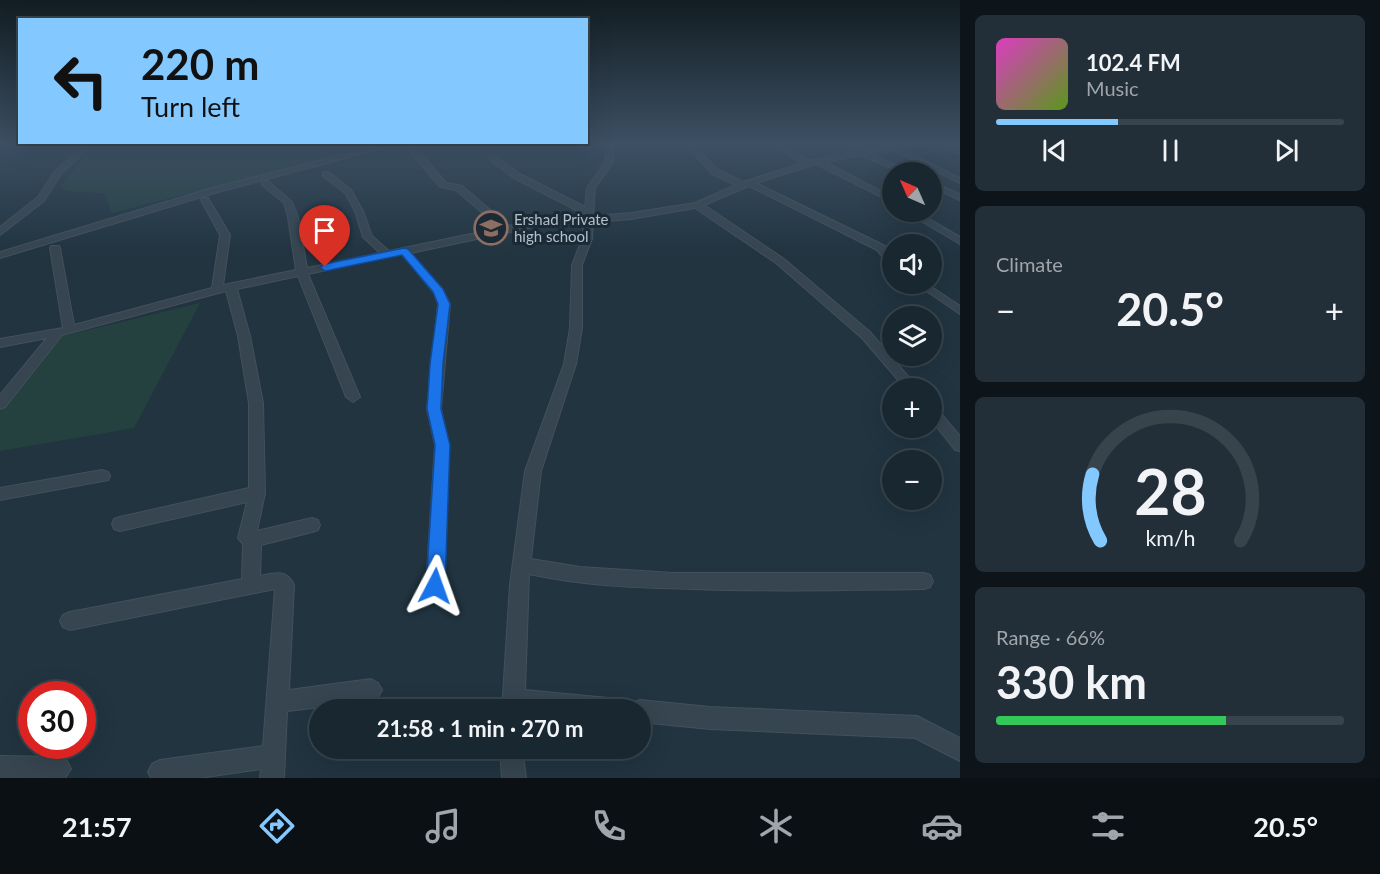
<!DOCTYPE html>
<meta charset="utf-8">
<style>
body{margin:0;font-family:Lato,sans-serif;background:#222f38;color:#f1f3f6;height:100vh;display:flex;flex-direction:column;font-size:22px;white-space:nowrap}
*{box-sizing:border-box;margin:0}
p{font-size:20px;color:#9fa5ab}
.icon{flex:none;width:33px;height:33px;fill:none;stroke:currentColor;stroke-width:2;stroke-linecap:round;stroke-linejoin:round}
.map{position:relative;flex:1;overflow:hidden}
.panel{display:flex;flex-direction:column;gap:15px;padding:15px;background:#0e151a;width:420px}
.panel>*{flex:none}
.top-card{position:absolute;left:18px;top:18px;width:570px;height:126px;border-radius:0px;box-shadow:0 6px 24px #0002,0 0 0 2px #37444c;background:#83c8ff;color:#111;overflow:hidden}
.needle{width:39px;rotate:315deg}
.buttons{position:absolute;left:882px;top:162px;display:grid;gap:12px}
.buttons a{display:grid;place-items:center;width:60px;height:60px;border-radius:50%;background:#192730;box-shadow:0 6px 24px #0002,0 0 0 2px #37444c;font-size:30px}
.speed{position:absolute;left:18px;top:681px;display:flex;gap:12px;font-size:30px;font-weight:700;text-align:center}
.speed>*{display:grid;place-content:center;width:78px;height:78px;border-radius:50%;background:#192730;box-shadow:0 6px 24px #0002,0 0 0 2px #37444c;line-height:1}
.speed .limit{border:9px solid #d22;background:#fff;color:#111}
.pin{position:absolute;display:grid;place-items:center;width:51px;height:51px;color:#fff;margin:-62px -26px;border-radius:50% 50% 50% 0;rotate:-45deg;box-shadow:0 0 6px #0007}
.pin .icon{rotate:45deg}
.me{position:absolute;width:66px;margin:-33px;rotate:4deg;stroke-linejoin:round;filter:drop-shadow(0 0 4px #0008)}
.turn{display:flex;align-items:center;gap:21px;height:126px;padding:0 24px;font-size:27px}
.turn .icon{width:78px;height:78px;stroke-width:2.5}
.turn b{display:block;font-size:42px;line-height:51px}
.big{font-size:45px;font-weight:700;line-height:1.1}
.panel .widget{flex:1;display:flex;flex-direction:column;justify-content:center;gap:9px;min-width:0;padding:0 21px;border-radius:9px;background:#222f38}
.panel .dial{align-items:center;gap:0}
.dial svg{height:156px;overflow:visible;fill:none;stroke:#37444c;stroke-width:7;stroke-linecap:round;text-anchor:middle}
.dial text{fill:#f1f3f6;stroke:none}
.song{display:flex;align-items:center;gap:18px}
.cover{width:72px;height:72px;border-radius:9px;background:linear-gradient(135deg,hsl(310 70% 55%),hsl(90 70% 35%))}
.played{height:6px;border-radius:3px;background:linear-gradient(90deg,#83c8ff 35%,#37444c 35%)}
.keys{display:flex;justify-content:space-around;direction:ltr}
.heat{display:flex;justify-content:space-between;align-items:center;font-size:33px;direction:ltr}
.charge{height:9px;border-radius:4px;background:linear-gradient(90deg,#34c759 66%,#37444c 0)}
.trip{position:absolute;left:309px;top:699px;width:342px;height:60px;border-radius:30px;background:#192730;box-shadow:0 6px 24px #0002,0 0 0 2px #37444c;font-weight:700;line-height:60px;text-align:center}
.dock{display:flex;height:96px;justify-content:space-around;align-items:center;background:#0a1013;color:#9fa5ab}
.dock .icon{width:42px;height:42px}
.dock .selected{color:#83c8ff}
.dock b{font-size:27px;color:#f1f3f6}
main{display:flex;flex:1;min-height:0}
.map>svg:first-child{display:block}
.green{fill:#24413f}
.lines{fill:none;stroke-linecap:round;stroke-linejoin:round}
.stream{stroke:#132d3f;stroke-width:3}
.minor-casing{stroke:#42515c;stroke-width:2}
.minor{fill:#364550;fill-rule:evenodd}
.route{fill:#1a73e8;stroke:#114b97;stroke-width:1.5}
.labels{text-anchor:middle;dominant-baseline:central;stroke-width:6;stroke-linejoin:round;paint-order:stroke}
.far-poi-label{font-size:15px;fill:#b2c0cb;stroke:#1b2a35;text-anchor:start}
</style>
<main>
<div class="map">
<svg width="960" height="778" viewBox="0 0 960 778">
<rect width="100%" height="100%" fill="#213440"/>
<g class="green">
<polygon points="111,143 310,143 332,157 112,213 104,193 67,191 60,187 92,148"/>
<polygon points="200,303 134,428 0,451 0,412 59,337"/>
</g>
<g class="lines">
<polyline class="stream" points="319,165 404,143"/>
<g class="minor-casing">
<g id="minor">
<polygon points="86,143 94,143 61,174 44,201 0,235 0,227 38,197 55,171"/>
<polygon points="390,143 403,143 218,192 0,258 0,252 212,188"/>
<path d="M605 143H613V162L595 188 593 216 631 213 695 203 736 185 712 174 684 143H692L718 170 743 182 802 163 767 143H777L810 160 857 151 845 143H855L865 149 894 143H909L897 147 960 178V183L889 148 869 153 911 172H901L860 155 825 162 892 197V202L816 164 756 183 885 246 892 256V265L888 264 877 250 749 186 704 205 784 259 870 332 918 388H905L862 338 776 263 695 208 631 219 593 222 592 239 582 265V328L576 364 541 471 531 559 580 567 673 573H924L930 575 933 581 930 587 924 589C847 590 771 592 694 589 639 588 584 586 529 574L525 690 619 699 627 702 630 710H502L510 585 525 471 564 364 570 328 572 265 582 239 584 222 538 226 411 253 443 290 450 304 441 409 449 445 444 586 442 592 435 594 428 592 426 586 435 445 427 409 438 304 434 293 402 254 308 274 360 397 353 402 346 397 298 276 237 289 250 336 263 403 265 493 257 531 312 518 318 520 320 525 318 530 312 532 261 545 260 576C275 573 287 569 294 585L289 690 371 679 378 683 382 690 378 697 371 701 287 711 284 778H260L261 769 199 778H151L148 772 152 764 160 760 263 746 275 589 70 630 63 627 60 621 63 615 70 612 242 579 243 544 238 538 247 502 120 531 114 529 112 524 114 519 120 517 249 488V403L238 336 226 291 62 335 5 407 0 409V395L47 338 0 347V339L63 328 50 248 51 246H59L60 248 74 325 212 288 220 235 201 200 202 198H208L230 235 223 285 296 270 288 217 284 203 262 185V181H268L292 202 298 217 307 268 380 253 363 237 355 211 345 193 323 176V172H329L351 190 363 211 372 236 389 251 500 228 456 190 440 187 407 148V144H413L446 183 462 186 509 226 538 220 584 217V214L514 178 490 160V156H496L520 174 585 207 587 188 605 162Z"/>
<polygon points="935,143 946,143 960,149 960,154"/>
<polygon points="932,182 960,194 960,200 932,187"/>
<polygon points="906,212 917,212 960,237 960,244"/>
<polygon points="916,284 927,284 960,306 960,314"/>
<polygon points="932,407 937,409 960,436 960,451 955,450 932,421"/>
<polygon points="102,470 108,472 110,476 108,480 0,500 0,488"/>
<polygon points="640,700 710,707 917,716 960,738 960,761 915,738 710,729 640,722 640,710 630,710 632,703"/>
<polygon points="500,748 522,748 526,778 502,778"/>
<polygon points="0,756 59,757 67,761 71,769 65,778 0,778"/>
</g>
</g>
<use href="#minor" class="minor"/>
</g>
<linearGradient id="sky" x2="0" y2="1"><stop stop-color="#121d23"/><stop offset="0.57" stop-color="#3d5064"/><stop offset="1" stop-color="#3d5064" stop-opacity="0"/></linearGradient>
<rect width="960" height="252" fill="url(#sky)"/>
<polygon class="route" points="404,248 408,249 443,289 450,304 443,364 441,409 450,445 445,586 442,592 435,595 429,592 426,586 435,445 427,409 430,364 438,304 433,292 402,255 325,271 320,267 325,264"/>
<defs>
<g id="school-ring" transform="scale(1.725)"><circle r="9.5" fill="#1b2a35" stroke="#8d6e63" stroke-width="1.5"/><path d="M0-5L7-2L0 1L-7-2ZM-4 1L0 2.5L4 1V4Q0 6-4 4Z" fill="#8d6e63"/></g>
</defs>
<g fill-rule="evenodd">
<use href="#school-ring" x="491" y="228"/>
</g>
<g class="labels">
<g class="far-poi-label">
<text x="514" y="219">Ershad Private<tspan x="514" dy="17">high school</tspan></text>
</g>
</g>
</svg>
<div class="buttons">
<a><svg class="needle" viewBox="-14 -14 28 28"><path d="M0-13l5 13h-10z" fill="#e53935"/><path d="M0 13l5-13h-10z" fill="#9fa5ab"/></svg></a>
<a><svg class="icon" aria-label="sound" viewBox="0 0 24 24"><path d="M4 9h4l5-4v14l-5-4H4zM17 9q2 3 0 6"/></svg></a>
<a><svg class="icon" aria-label="layers" viewBox="0 0 24 24"><path d="M12 4l9 5-9 5-9-5zM3 14l9 5 9-5"/></svg></a>
<a>+</a>
<a>−</a>
</div>
<div class="speed"><div class="limit">30</div></div>
<div class="pin" style="left:325px;top:267px;background:#d93025"><svg class="icon" aria-label="arrive" viewBox="0 0 24 24"><path d="M6 21V4h12l-3 4 3 4H6"/></svg></div>
<svg class="me" style="left:435px;top:586px" viewBox="-20 -20 40 40"><path d="M0-17L14 15 0 8-14 15z" fill="#1a73e8" stroke="#fff" stroke-width="4"/></svg>
<div class="trip">21:58 · 1 min · 270 m</div>
<div class="top-card">
<div class="turn"><svg class="icon" aria-label="left" viewBox="0 0 24 24"><path d="M17 20v-9H6M10 6l-5 5 5 5"/></svg><div><b>220 m</b>Turn left</div></div>
</div>
</div>
<section class="panel">
<div class="widget">
<div class="song"><i class="cover"></i><div><b>102.4 FM</b><p>Music</p></div></div>
<div class="played"></div>
<div class="keys"><svg class="icon" aria-label="previous" viewBox="0 0 24 24"><path d="M18 5L8 12l10 7zM5 5v14"/></svg><svg class="icon" aria-label="pause" viewBox="0 0 24 24"><path d="M8 5v14M16 5v14"/></svg><svg class="icon" aria-label="next" viewBox="0 0 24 24"><path d="M6 5l10 7-10 7zM19 5v14"/></svg></div>
</div>
<div class="widget"><p>Climate</p>
<div class="heat"><a>−</a><b class="big">20.5°</b><a>+</a></div>
</div>
<div class="widget dial"><svg viewBox="0 0 100 80">
<path d="M14 69A42 42 0 1 1 86 69"/>
<path d="M14 69A42 42 0 0 1 10 35" stroke="#83c8ff"/>
<text x="50" y="56" font-size="32" font-weight="700">28</text>
<text x="50" y="72" font-size="11">km/h</text>
</svg></div>
<div class="widget"><p>Range · 66%</p><b class="big">330 km</b><div class="charge"></div></div>
</section>
</main>
<nav class="dock">
<b>21:57</b>
<svg class="icon selected" aria-label="directions" viewBox="0 0 24 24"><path d="M12 3l9 9-9 9-9-9zM9 14v-3h6M13 9l2 2-2 2"/></svg>
<svg class="icon" aria-label="music" viewBox="0 0 24 24"><path d="M9 18V5l10-2v13"/><circle cx="6" cy="18" r="3"/><circle cx="16" cy="16" r="3"/></svg>
<svg class="icon" aria-label="phone" viewBox="0 0 24 24"><path d="M5 4h4l2 5-3 2q2 4 5 5l2-3 5 2v4C11 20 4 13 5 4z"/></svg>
<svg class="icon" aria-label="climate" viewBox="0 0 24 24"><path d="M12 3v18M4 7l16 10M4 17L20 7"/></svg>
<svg class="icon" aria-label="car" viewBox="0 0 24 24"><path d="M5 17H2v-5l4-1 3-4h7l3 4 3 1v5h-3M9 17h6M6 11h13"/><circle cx="7" cy="17" r="2"/><circle cx="17" cy="17" r="2"/></svg>
<svg class="icon" aria-label="filters" viewBox="0 0 24 24"><path d="M4 7h16M4 17h16"/><circle cx="9" cy="7" r="2"/><circle cx="15" cy="17" r="2"/></svg>
<b>20.5°</b>
</nav>
